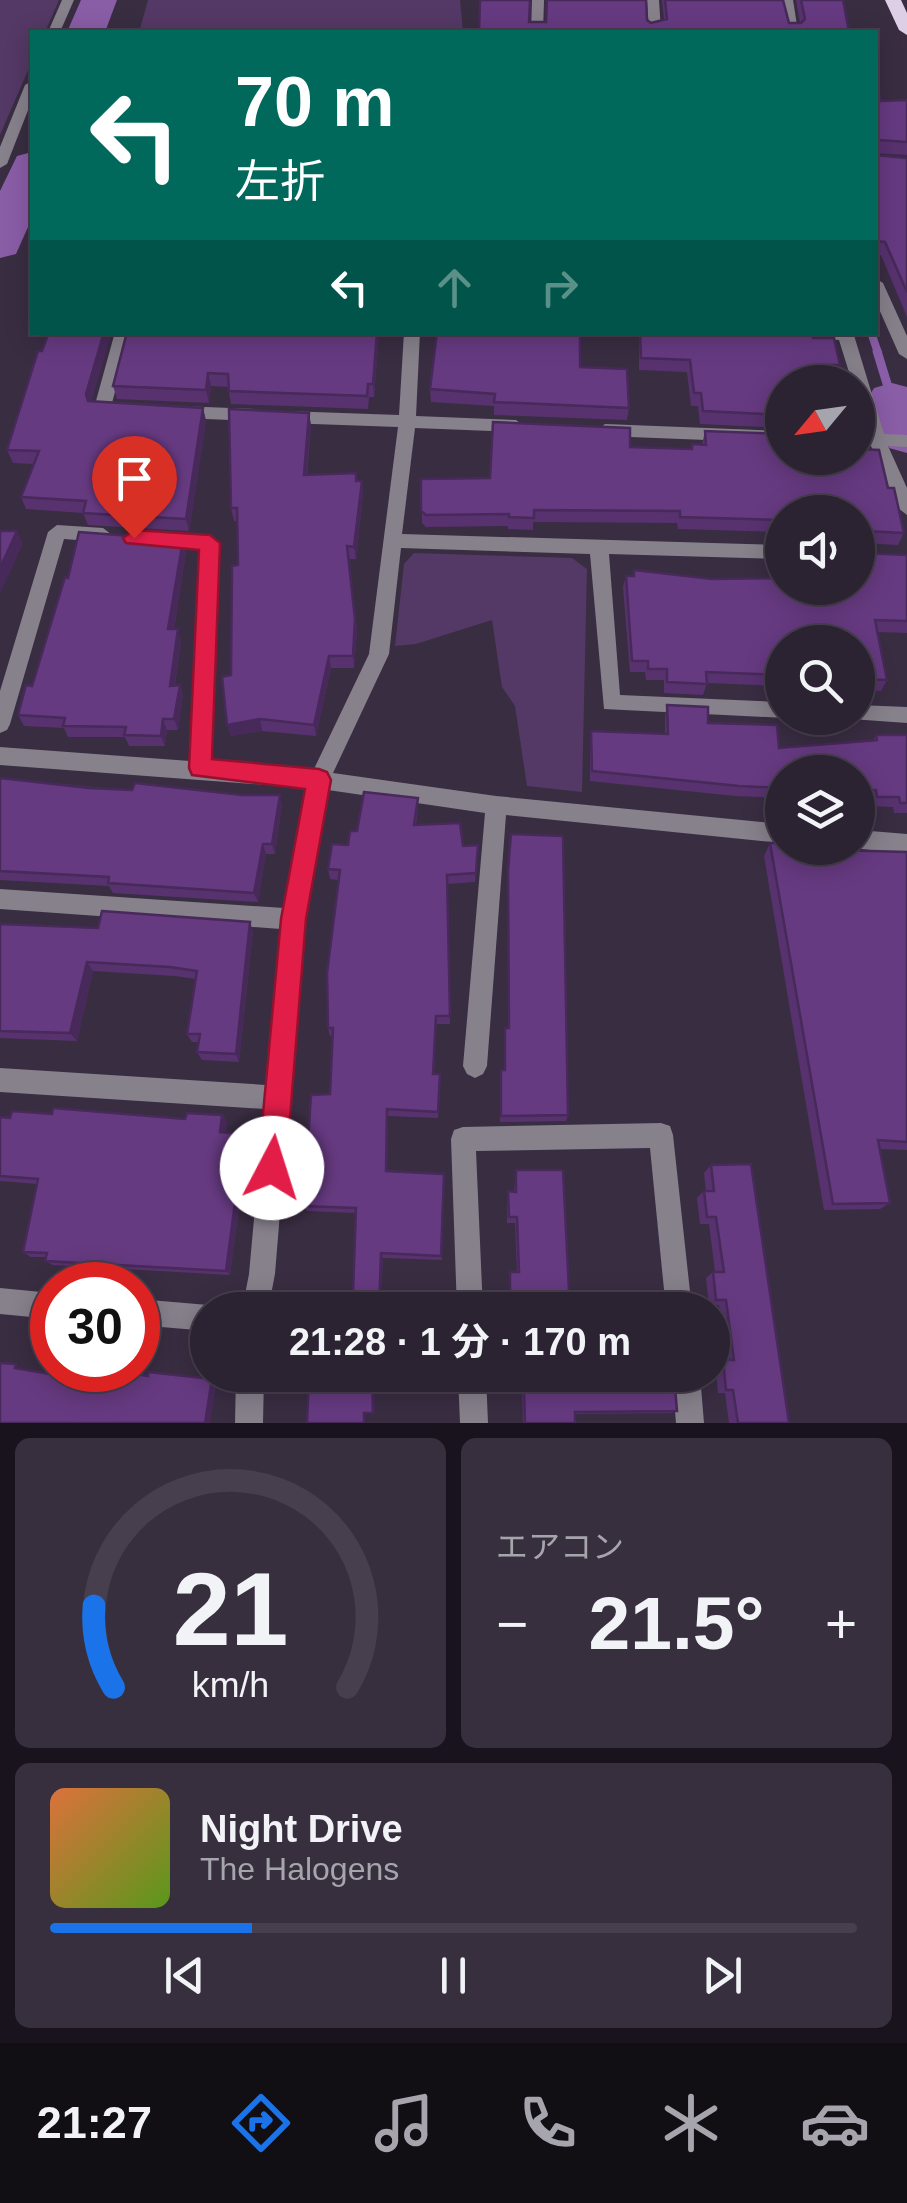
<!DOCTYPE html>
<html lang="ja">
<meta charset="utf-8">
<style>
body{margin:0;font-family:Arial,"Noto Sans JP",sans-serif;background:#372f3e;color:#f1f3f6;height:100vh;display:flex;flex-direction:column;font-size:38px;white-space:nowrap}
*{box-sizing:border-box;margin:0}
p{font-size:32px;color:#a6a4ac}
.icon{flex:none;width:55px;height:55px;fill:none;stroke:currentColor;stroke-width:2;stroke-linecap:round;stroke-linejoin:round}
.map{position:relative;height:1423px;overflow:hidden}
.sheet{display:flex;flex-direction:column;gap:15px;padding:15px;background:#18131c;flex:1}
.sheet>*{flex:none}
.banner{position:absolute;left:30px;top:30px;width:848px;height:305px;border-radius:0px;box-shadow:0 5px 25px #0003,0 0 0 2px #473f4d;background:#00695c;color:#fff;overflow:hidden}
.needle{width:65px;rotate:241deg}
.controls{position:absolute;left:765px;top:365px;display:grid;gap:20px}
.controls a{display:grid;place-items:center;width:110px;height:110px;border-radius:50%;background:#2b2232;box-shadow:0 5px 25px #0003,0 0 0 2px #473f4d;font-size:50px}
.speed{position:absolute;left:30px;top:1262px;display:flex;gap:20px;font-size:50px;font-weight:700;text-align:center}
.speed>*{display:grid;place-content:center;width:130px;height:130px;border-radius:50%;background:#2b2232;box-shadow:0 5px 25px #0003,0 0 0 2px #473f4d;line-height:1}
.speed .limit{border:15px solid #d22;background:#fff;color:#111}
.pin{position:absolute;display:grid;place-items:center;width:85px;height:85px;color:#fff;margin:-102px -42px;border-radius:50% 50% 50% 0;rotate:-45deg;box-shadow:0 0 10px #0007}
.pin .icon{rotate:45deg}
.me{position:absolute;width:110px;margin:-55px;rotate:5deg;stroke-linejoin:round;filter:drop-shadow(0 0 8px #0008)}
.turn{display:flex;align-items:center;gap:35px;height:210px;padding:0 40px;font-size:45px}
.turn .icon{width:130px;height:130px;stroke-width:2.5}
.turn b{display:block;font-size:70px;line-height:85px}
.lanes{display:flex;align-items:center;height:95px;padding:0 40px;background:#0003;justify-content:center;gap:50px;direction:ltr}
.lanes .off{opacity:.35}
.big{font-size:75px;font-weight:700;line-height:1.1}
.sheet .card{flex:1;display:flex;flex-direction:column;justify-content:center;gap:15px;min-width:0;padding:0 35px;border-radius:15px;background:#372f3e}
.sheet .dial{align-items:center;gap:0}
.dial svg{height:260px;overflow:visible;fill:none;stroke:#473f4d;stroke-width:7;stroke-linecap:round;text-anchor:middle}
.dial text{fill:#f1f3f6;stroke:none}
.song{display:flex;align-items:center;gap:30px}
.cover{width:120px;height:120px;border-radius:15px;background:linear-gradient(135deg,hsl(20 70% 55%),hsl(90 70% 35%))}
.played{height:10px;border-radius:5px;background:linear-gradient(90deg,#1a73e8 25%,#473f4d 25%)}
.keys{display:flex;justify-content:space-around;direction:ltr}
.heat{display:flex;justify-content:space-between;align-items:center;font-size:55px;direction:ltr}
.sheet .tiles{flex:1;display:grid;gap:15px;grid-template-columns:1fr 1fr}
.card:last-child{grid-column:span 2}
.trip{position:absolute;left:190px;top:1292px;width:540px;height:100px;border-radius:50px;background:#2b2232;box-shadow:0 5px 25px #0003,0 0 0 2px #473f4d;font-weight:700;line-height:100px;text-align:center}
.tab-bar{display:flex;height:160px;justify-content:space-around;align-items:center;background:#110e14;color:#a6a4ac}
.tab-bar .icon{width:70px;height:70px}
.tab-bar .on{color:#1a73e8}
.tab-bar b{font-size:45px;color:#f1f3f6}
.map>svg:first-child{display:block}
.green{fill:#543866}
.lines{fill:none;stroke-linecap:round;stroke-linejoin:round}
.stream-far1{stroke:#8a5da7;stroke-width:8}
.stream{stroke:#8a5da7;stroke-width:9}
.river{fill:#8a5da7;fill-rule:evenodd}
.service{fill:#87818c;fill-rule:evenodd}
.minor{fill:#87818c;fill-rule:evenodd}
.primary{fill:#dccfe6;fill-rule:evenodd}
.wall{fill:#58326f}
.shaded-wall{fill:#47295a}
.building{fill:#663a81;stroke:#47295a;stroke-width:2.5}
.route{fill:#e11d48;stroke:#92132f;stroke-width:2.5}
</style>
<div class="map">
<svg width="907" height="1423" viewBox="0 0 907 1423">
<rect width="100%" height="100%" fill="#392d42"/>
<g class="green">
<polygon points="0,0 59,0 45,32 32,32 32,61 0,135"/>
<polygon points="148,0 460,0 463,32 139,32"/>
<polygon points="414,553 572,558 587,569 582,792 527,786 515,706 502,687 492,620 416,644 395,646 404,564"/>
</g>
<g class="lines">
<polyline class="stream-far1" points="871,332 878,353"/>
<polyline class="stream" points="877,351 892,400"/>
<g class="river">
<polygon points="81,0 117,0 105,32 67,32"/>
<polygon points="32,152 32,218 16,254 0,258 0,191 17,156"/>
<polygon points="892,383 907,387 907,453 889,448 867,400 874,388"/>
</g>
<g class="service">
<polygon points="661,1123 670,1126 673,1135 692,1310 666,1310 650,1148 476,1151 483,1310 457,1310 451,1139 454,1130 463,1127"/>
<polygon points="458,1375 486,1375 488,1423 460,1423"/>
<polygon points="672,1375 700,1375 704,1423 676,1423"/>
</g>
<g class="minor">
<polygon points="62,0 74,0 60,32 48,32"/>
<polygon points="532,0 544,0 543,32 531,32"/>
<polygon points="647,0 659,0 661,32 649,32"/>
<polygon points="781,0 793,0 798,32 786,32"/>
<polygon points="32,81 32,100 7,164 0,168 0,147 25,85"/>
<polygon points="875,278 883,283 907,336 907,359 899,354 875,300"/>
<path d="M115 332H131L112 403 127 405 129 409C122 418 101 417 94 408Z"/>
<polygon points="404,332 420,332 416,416 516,420 524,426 516,432 415,428 402,534 782,545 782,559 609,554 620,695 782,702 785,718 604,709 590,554 401,548 389,654 333,773 496,796 782,824 782,843 506,815 487,1066 483,1074 475,1078 467,1074 463,1066 485,813 328,790 304,919 275,1274 268,1310 242,1310 249,1274 264,1109 0,1092 0,1068 266,1085 281,929 0,909 0,889 284,908 307,788 0,765 0,747 190,761 201,549 151,544 148,539 151,534 157,532 210,536 219,543 211,763 313,771 369,654 398,427 285,423 277,417 285,411 399,415"/>
<polygon points="772,332 853,332 884,434 907,435 907,447 888,446 907,488 907,515 898,508 871,446 858,445 858,433 867,433 858,402 858,382 852,382 839,340 780,337"/>
<polygon points="180,406 256,409 264,415 256,421 180,418 172,412"/>
<polygon points="605,424 782,431 782,443 605,436 597,430"/>
<polygon points="57,525 103,528 112,535 103,542 64,539 10,724 7,730 0,733 0,691 48,532"/>
<polygon points="858,705 907,707 907,723 851,719 858,718"/>
<polygon points="858,830 907,834 907,854 852,848 858,848"/>
<polygon points="0,1288 52,1293 52,1319 0,1314"/>
<polygon points="138,1299 208,1305 218,1310 208,1310 208,1331 138,1325"/>
<polygon points="236,1375 264,1375 263,1423 235,1423"/>
</g>
<polygon class="primary" points="885,0 901,0 907,13 907,35 899,30"/>
</g>
<g class="wall">
<polygon points="662,0 783,0 789,23 800,23 796,0 843,0 849,32 529,22 647,20 651,23 664,20"/>
<polygon points="875,78 881,101 907,100 907,155 876,153 876,155 907,158 907,317 881,255 875,255"/>
<polygon points="379,332 374,397 369,397 368,409 231,404 228,387 211,386 209,403 117,399 113,386"/>
<polygon points="639,332 812,332 813,338 840,365 836,377 782,382 782,428 700,424 698,406 691,406 687,372 639,370"/>
<polygon points="42,351 92,401 203,408 206,421 189,531 88,525 83,513 26,509 21,497 34,464 13,463 7,450"/>
<polygon points="580,367 629,408 627,420 494,415 494,406 431,402 430,389"/>
<polygon points="309,413 311,426 307,475 362,481 363,494 356,559 349,559 357,631 354,668 331,668 316,736 262,731 231,736 227,725 238,565 237,521 234,521 231,508"/>
<polygon points="705,431 888,488 904,533 898,545 859,543 859,549 863,553 907,555 907,633 877,632 887,680 881,691 858,690 858,642 782,642 782,686 707,683 703,695 664,693 664,680 646,680 645,672 630,672 623,587 626,576 633,576 634,570 712,579 858,588 782,512 782,532 678,529 677,523 533,522 533,530 508,529 508,526 426,527 422,523 421,479 490,478 630,447 691,449 692,444 702,445"/>
<polygon points="186,552 174,629 181,640 175,685 180,685 183,695 178,730 167,730 165,746 129,746 125,737 68,737 64,728 24,726 18,715 32,686"/>
<polygon points="667,705 708,723 779,748 873,740 876,735 907,735 907,813 894,813 893,807 871,806 870,799 858,800 858,772 782,772 782,798 735,796 590,781 590,741 591,731 665,734 665,716"/>
<polygon points="0,778 282,805 275,854 266,854 258,902 113,893 109,886 0,880"/>
<polygon points="418,798 418,808 416,825 463,846 478,845 475,882 447,884 450,1024 436,1024 434,1074 440,1081 438,1118 388,1116 387,1171 444,1174 442,1260 383,1258 380,1310 315,1310 353,1293 356,1213 307,1211 304,1206 330,1094 333,1036 330,1036 328,1028 338,880 330,879 328,869 357,831"/>
<polygon points="770,843 798,849 907,852 907,1150 879,1149 890,1203 880,1209 824,1210 764,856"/>
<polygon points="508,871 568,1115 566,1121 500,1122 500,1077 501,1070 504,1070 504,1036 505,1028 508,1028"/>
<polygon points="0,924 98,928 253,931 239,1062 202,1060 197,1052 199,1042 192,1042 187,1034 196,979 175,976 93,971 77,1041 0,1038"/>
<polygon points="52,1114 185,1119 222,1115 227,1122 225,1132 248,1140 230,1275 53,1265 45,1261 46,1257 31,1257 23,1252 37,1184 0,1181 0,1117"/>
<polygon points="711,1165 789,1423 729,1423 725,1393 718,1393 715,1363 726,1359 719,1305 709,1305 706,1278 713,1272 715,1272 709,1224 700,1224 697,1198 704,1191 706,1191 704,1173"/>
<polygon points="516,1170 570,1310 517,1310 516,1303 509,1303 509,1277 510,1272 517,1272 515,1223 507,1223 507,1198 508,1191 514,1192"/>
<polygon points="511,1375 674,1375 677,1411 671,1413 575,1414 575,1423 523,1423 522,1392 511,1393"/>
</g>
<g class="shaded-wall">
<polygon points="104,332 112,332 90,407 86,394"/>
<polygon points="377,332 379,332 379,335 374,397 373,384"/>
<polygon points="208,373 211,386 209,403 206,390"/>
<polygon points="203,408 206,421 189,531 186,519"/>
<polygon points="309,413 311,426 305,488 304,475"/>
<polygon points="362,481 363,494 356,559 354,547"/>
<polygon points="17,531 23,544 0,594 0,568"/>
<polygon points="183,540 186,552 172,640 168,629"/>
<polygon points="355,619 357,631 354,668 353,656"/>
<polygon points="178,629 181,640 173,697 170,686"/>
<polygon points="329,656 331,668 316,736 314,725"/>
<polygon points="180,685 183,695 178,730 174,719"/>
<polygon points="163,719 167,730 165,746 161,736"/>
<polygon points="260,719 262,731 231,736 227,725"/>
<polygon points="280,795 282,805 275,854 272,844"/>
<polygon points="263,844 266,854 258,902 254,893"/>
<polygon points="250,922 253,931 239,1062 236,1054"/>
<polygon points="87,962 93,971 77,1041 70,1033"/>
<polygon points="222,1115 227,1122 224,1138 220,1132"/>
<polygon points="244,1134 248,1140 230,1275 226,1271"/>
<polygon points="381,1253 383,1258 380,1310 379,1310"/>
<polygon points="372,1375 374,1375 375,1414 373,1413"/>
<polygon points="212,1379 217,1381 210,1423 205,1423"/>
</g>
<g class="building">
<polygon points="480,0 530,0 529,22 546,22 547,0 646,0 647,20 651,23 667,19 665,0 783,0 789,23 801,23 805,19 801,0 843,0 849,32 479,32"/>
<polygon points="875,78 881,101 907,100 907,142 879,140 875,144 876,155 907,158 907,292 885,242 875,241"/>
<polygon points="49,332 104,332 86,394 88,401 203,408 186,519 83,513 86,501 21,497 39,451 7,450 38,351 42,351"/>
<polygon points="127,332 377,332 373,384 368,384 367,396 229,391 228,374 208,373 206,390 113,386"/>
<polygon points="437,332 580,332 580,367 627,369 629,408 494,402 495,394 430,389"/>
<polygon points="640,332 812,332 813,338 834,338 840,365 828,365 832,382 782,382 782,415 703,411 701,393 694,393 690,360 641,358"/>
<polygon points="229,409 309,413 304,475 356,473 356,481 362,481 354,547 347,546 355,619 353,656 329,656 314,725 260,719 227,725 222,677 231,675 232,566 238,565 237,508 231,508"/>
<polygon points="493,422 630,428 630,447 692,449 692,444 706,445 705,431 782,434 782,458 858,458 858,449 879,450 888,488 894,488 904,533 863,531 859,535 859,549 863,553 907,555 907,621 875,620 887,680 858,679 858,642 782,642 782,675 706,672 707,684 667,682 667,669 648,669 648,661 632,661 626,576 634,576 634,570 712,579 782,578 782,588 858,588 858,512 782,512 782,520 680,517 680,511 534,510 534,518 509,517 509,514 426,515 421,511 421,479 490,478"/>
<polygon points="0,531 17,531 0,568"/>
<polygon points="79,532 183,540 168,629 178,629 170,686 180,685 174,719 163,719 161,736 124,735 126,727 63,726 65,718 18,715 26,685 32,686 65,577 68,578"/>
<polygon points="667,705 708,707 708,723 777,725 779,748 877,740 876,735 907,735 907,803 900,803 899,797 877,797 876,790 858,791 858,772 782,772 782,788 739,786 592,771 591,731 668,734"/>
<polygon points="0,778 89,788 132,790 135,783 242,795 280,795 272,844 263,844 254,893 108,883 109,877 0,871"/>
<polygon points="364,792 418,798 414,825 460,823 463,846 478,845 476,873 447,875 450,1016 436,1016 433,1074 440,1074 438,1112 387,1109 386,1171 444,1174 441,1256 381,1253 379,1310 315,1310 316,1292 353,1293 356,1208 304,1206 311,1095 330,1094 333,1028 328,1028 327,973 340,870 328,869 332,844 348,845 350,831 357,831"/>
<polygon points="511,834 563,836 568,1115 501,1116 501,1070 505,1070 505,1028 509,1028 508,871"/>
<polygon points="770,843 782,843 782,848 798,848 798,849 907,852 907,1142 878,1140 890,1203 833,1204"/>
<polygon points="102,911 250,922 236,1054 197,1052 200,1034 187,1034 197,971 170,967 87,962 70,1033 0,1031 0,924 98,928"/>
<polygon points="53,1108 185,1119 187,1113 222,1115 220,1132 244,1134 226,1271 45,1261 47,1253 23,1252 38,1179 0,1176 0,1117 10,1118 12,1111 52,1114"/>
<polygon points="751,1164 789,1423 738,1423 733,1390 726,1390 723,1359 734,1360 726,1300 716,1300 713,1272 724,1272 716,1217 707,1217 704,1191 714,1191 711,1165"/>
<polygon points="516,1170 563,1170 570,1310 518,1310 518,1298 510,1298 510,1272 519,1272 517,1217 509,1217 508,1191 516,1192"/>
<polygon points="0,1363 16,1364 15,1368 68,1377 70,1370 110,1370 148,1376 148,1372 212,1379 205,1423 0,1423"/>
<polygon points="309,1375 372,1375 373,1413 364,1413 364,1423 307,1423"/>
<polygon points="512,1375 674,1375 677,1411 575,1412 575,1423 525,1423 524,1390 513,1390"/>
</g>
<polygon class="route" points="134,530 210,535 220,543 212,759 319,769 327,772 331,780 306,919 286,1168 282,1179 272,1183 262,1179 258,1168 281,919 305,789 192,775 189,768 199,550 126,543 123,538"/>
</svg>
<div class="controls">
<a><svg class="needle" viewBox="-14 -14 28 28"><path d="M0-13l5 13h-10z" fill="#e53935"/><path d="M0 13l5-13h-10z" fill="#a6a4ac"/></svg></a>
<a><svg class="icon" aria-label="sound" viewBox="0 0 24 24"><path d="M4 9h4l5-4v14l-5-4H4zM17 9q2 3 0 6"/></svg></a>
<a><svg class="icon" aria-label="search" viewBox="0 0 24 24"><circle cx="10" cy="10" r="6"/><path d="M15 15l6 6"/></svg></a>
<a><svg class="icon" aria-label="layers" viewBox="0 0 24 24"><path d="M12 4l9 5-9 5-9-5zM3 14l9 5 9-5"/></svg></a>
</div>
<div class="speed"><div class="limit">30</div></div>
<div class="pin" style="left:134px;top:538px;background:#d93025"><svg class="icon" aria-label="arrive" viewBox="0 0 24 24"><path d="M6 21V4h12l-3 4 3 4H6"/></svg></div>
<svg class="me" style="left:272px;top:1168px" viewBox="-20 -20 40 40"><circle r="19" fill="#fff"/><path d="M0-13L10 11 0 6-10 11z" fill="#e11d48"/></svg>
<div class="trip">21:28 · 1 分 · 170 m</div>
<div class="banner">
<div class="turn"><svg class="icon" aria-label="left" viewBox="0 0 24 24"><path d="M17 20v-9H6M10 6l-5 5 5 5"/></svg><div><b>70 m</b>左折</div></div>
<div class="lanes"><svg class="icon" aria-label="left" viewBox="0 0 24 24"><path d="M17 20v-9H6M10 6l-5 5 5 5"/></svg><svg class="icon off" aria-label="ahead" viewBox="0 0 24 24"><path d="M12 20V5M6 11l6-6 6 6"/></svg><svg class="icon off" aria-label="right" viewBox="0 0 24 24"><path d="M7 20v-9h11M14 6l5 5-5 5"/></svg></div>
</div>
</div>
<section class="sheet">
<div class="tiles">
<div class="card dial"><svg viewBox="0 0 100 80">
<path d="M14 69A42 42 0 1 1 86 69"/>
<path d="M14 69A42 42 0 0 1 8 44" stroke="#1a73e8"/>
<text x="50" y="56" font-size="32" font-weight="700">21</text>
<text x="50" y="72" font-size="11">km/h</text>
</svg></div>
<div class="card"><p>エアコン</p>
<div class="heat"><a>−</a><b class="big">21.5°</b><a>+</a></div>
</div>
<div class="card">
<div class="song"><i class="cover"></i><div><b>Night Drive</b><p>The Halogens</p></div></div>
<div class="played"></div>
<div class="keys"><svg class="icon" aria-label="previous" viewBox="0 0 24 24"><path d="M18 5L8 12l10 7zM5 5v14"/></svg><svg class="icon" aria-label="pause" viewBox="0 0 24 24"><path d="M8 5v14M16 5v14"/></svg><svg class="icon" aria-label="next" viewBox="0 0 24 24"><path d="M6 5l10 7-10 7zM19 5v14"/></svg></div>
</div>
</div>
</section>
<nav class="tab-bar">
<b>21:27</b>
<svg class="icon on" aria-label="directions" viewBox="0 0 24 24"><path d="M12 3l9 9-9 9-9-9zM9 14v-3h6M13 9l2 2-2 2"/></svg>
<svg class="icon" aria-label="music" viewBox="0 0 24 24"><path d="M9 18V5l10-2v13"/><circle cx="6" cy="18" r="3"/><circle cx="16" cy="16" r="3"/></svg>
<svg class="icon" aria-label="phone" viewBox="0 0 24 24"><path d="M5 4h4l2 5-3 2q2 4 5 5l2-3 5 2v4C11 20 4 13 5 4z"/></svg>
<svg class="icon" aria-label="climate" viewBox="0 0 24 24"><path d="M12 3v18M4 7l16 10M4 17L20 7"/></svg>
<svg class="icon" aria-label="car" viewBox="0 0 24 24"><path d="M5 17H2v-5l4-1 3-4h7l3 4 3 1v5h-3M9 17h6M6 11h13"/><circle cx="7" cy="17" r="2"/><circle cx="17" cy="17" r="2"/></svg>
</nav>
